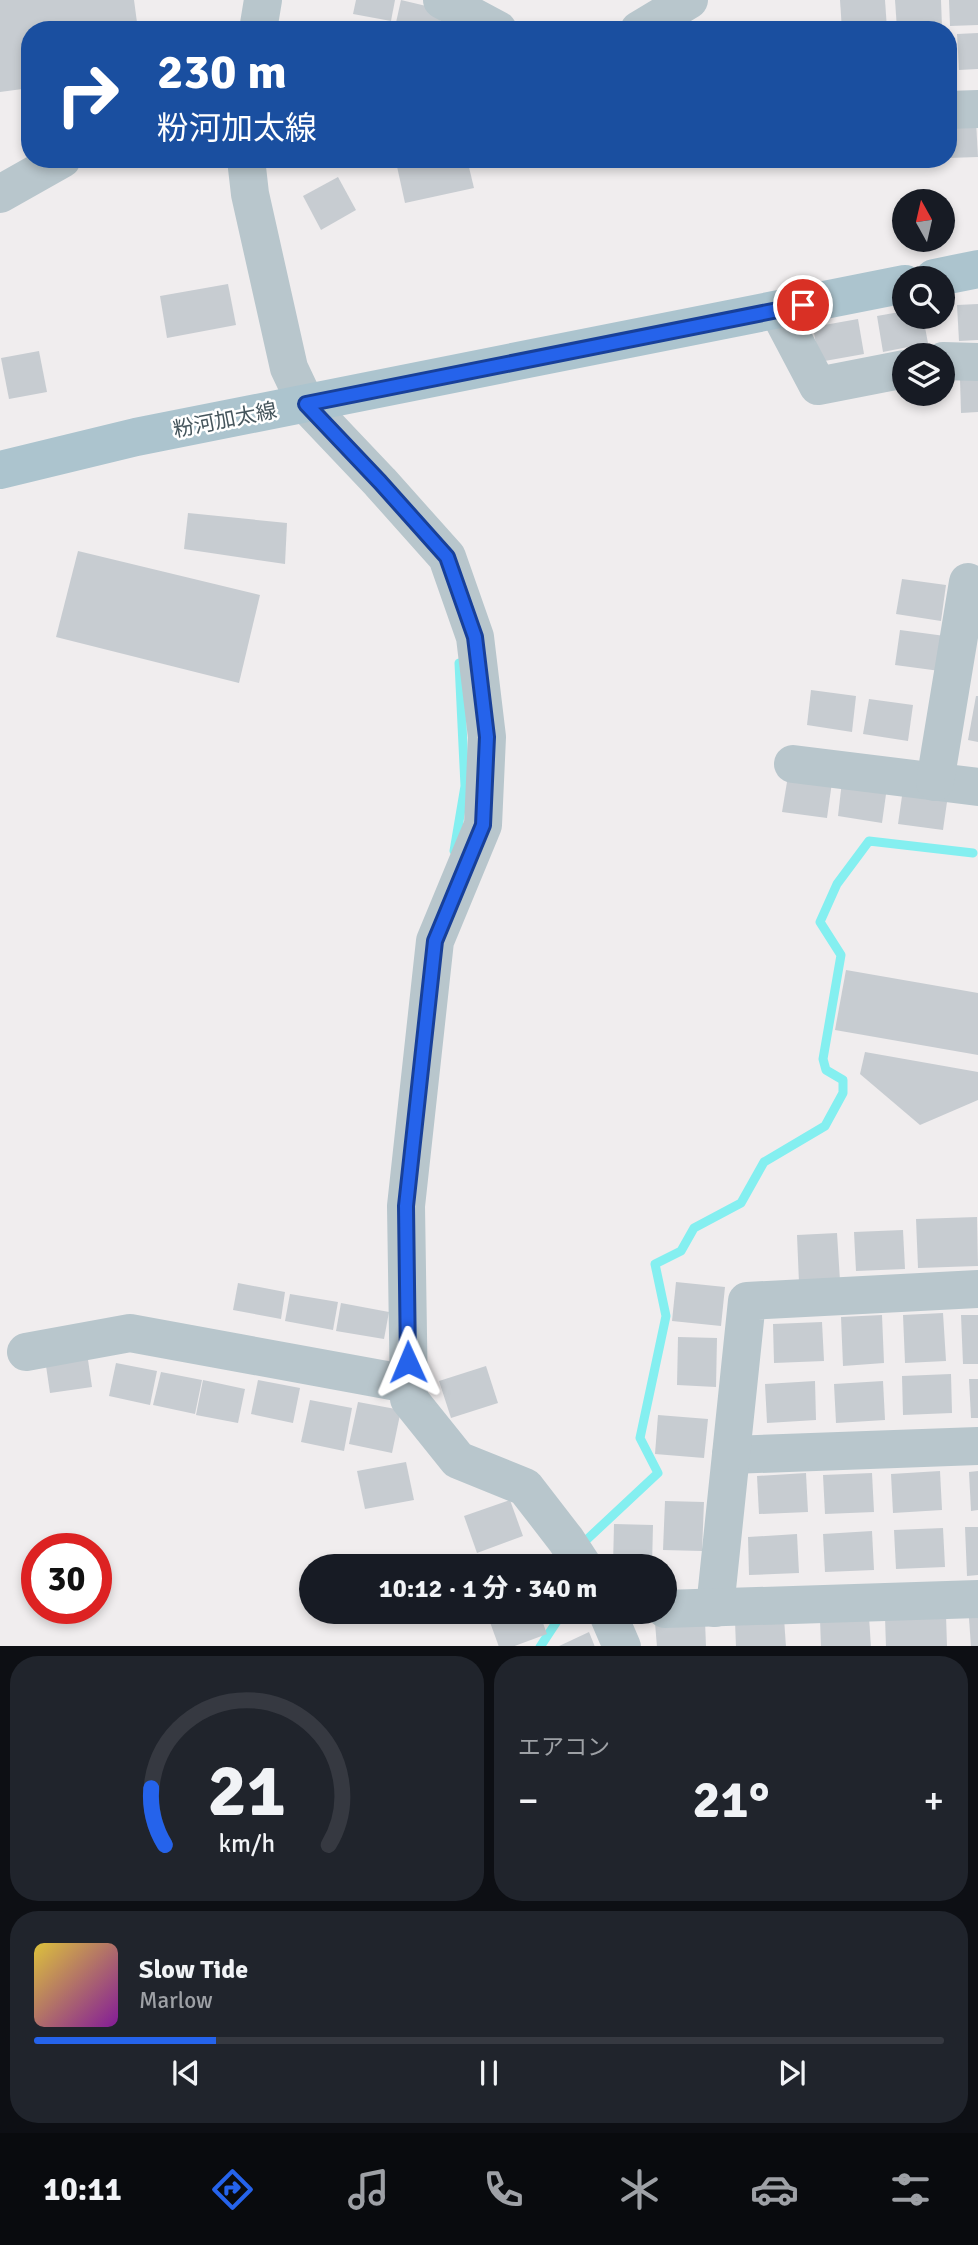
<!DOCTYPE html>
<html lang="ja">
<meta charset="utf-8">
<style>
body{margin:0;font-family:Signika,"Noto Sans JP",sans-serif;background:#20242c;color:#f1f3f6;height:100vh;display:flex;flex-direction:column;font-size:26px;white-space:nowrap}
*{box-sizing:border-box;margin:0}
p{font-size:23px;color:#9ea1a6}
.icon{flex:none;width:38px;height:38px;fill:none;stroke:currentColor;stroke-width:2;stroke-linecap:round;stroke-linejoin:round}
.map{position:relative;height:1646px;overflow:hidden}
.drawer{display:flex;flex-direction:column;gap:10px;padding:10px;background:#0d0f14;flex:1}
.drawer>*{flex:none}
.banner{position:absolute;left:21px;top:21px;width:936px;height:147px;border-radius:28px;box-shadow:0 4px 10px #0003;background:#1a4fa0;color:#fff;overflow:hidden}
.needle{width:46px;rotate:352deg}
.tools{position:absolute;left:892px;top:189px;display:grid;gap:14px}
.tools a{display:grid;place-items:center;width:63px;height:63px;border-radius:50%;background:#171b24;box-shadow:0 4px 10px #0003;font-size:35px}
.speed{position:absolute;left:21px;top:1533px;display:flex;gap:14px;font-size:35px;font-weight:700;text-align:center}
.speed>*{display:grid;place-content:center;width:91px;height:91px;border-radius:50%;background:#171b24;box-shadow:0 4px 10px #0003;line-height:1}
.speed .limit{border:10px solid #d22;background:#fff;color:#111}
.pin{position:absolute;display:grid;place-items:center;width:60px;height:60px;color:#fff;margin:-30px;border:4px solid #fff;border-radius:50%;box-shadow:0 2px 7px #0007}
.me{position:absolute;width:77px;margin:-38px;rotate:359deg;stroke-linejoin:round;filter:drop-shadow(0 0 5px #0008)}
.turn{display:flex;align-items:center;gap:24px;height:147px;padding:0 21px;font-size:32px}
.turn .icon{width:91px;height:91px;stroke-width:2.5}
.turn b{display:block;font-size:49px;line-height:60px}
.big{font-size:52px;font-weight:700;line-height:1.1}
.drawer .card{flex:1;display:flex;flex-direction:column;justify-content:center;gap:10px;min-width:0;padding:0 24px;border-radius:28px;background:#20242c}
.drawer .dial{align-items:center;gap:0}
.dial svg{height:182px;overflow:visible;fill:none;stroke:#363941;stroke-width:7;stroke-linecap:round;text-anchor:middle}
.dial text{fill:#f1f3f6;stroke:none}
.song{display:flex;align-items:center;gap:21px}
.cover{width:84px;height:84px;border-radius:10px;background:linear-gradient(135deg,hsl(50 70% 55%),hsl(290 70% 35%))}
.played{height:7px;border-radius:4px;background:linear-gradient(90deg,#2563eb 20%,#363941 20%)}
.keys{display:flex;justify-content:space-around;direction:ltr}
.heat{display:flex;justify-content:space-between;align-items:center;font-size:38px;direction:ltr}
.drawer .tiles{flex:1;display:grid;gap:10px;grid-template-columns:1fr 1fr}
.card:last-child{grid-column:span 2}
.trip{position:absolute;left:299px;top:1554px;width:378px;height:70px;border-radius:35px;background:#171b24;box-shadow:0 4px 10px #0003;font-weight:700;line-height:70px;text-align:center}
.menu{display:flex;height:112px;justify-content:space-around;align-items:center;background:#090b0e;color:#9ea1a6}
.menu .icon{width:49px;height:49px}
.menu .selected{color:#2563eb}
.menu b{font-size:32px;color:#f1f3f6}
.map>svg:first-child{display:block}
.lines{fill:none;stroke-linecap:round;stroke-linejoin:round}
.stream{stroke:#84eff0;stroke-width:9}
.building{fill:#c7ccd1}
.minor{stroke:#b8c6cc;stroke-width:38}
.major{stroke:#acc4ce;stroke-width:38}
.route-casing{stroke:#184099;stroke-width:18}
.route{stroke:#2563eb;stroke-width:12}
.labels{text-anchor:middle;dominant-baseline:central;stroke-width:5;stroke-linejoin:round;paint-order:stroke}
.street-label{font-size:21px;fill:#45555c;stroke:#fff}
</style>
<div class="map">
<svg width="978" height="1647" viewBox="0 0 978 1647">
<rect width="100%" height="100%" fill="#f0edee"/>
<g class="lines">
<g class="stream">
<polyline points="454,851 465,786 459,663"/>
<polyline points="581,1545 658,1473 640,1438 666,1316 655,1264 681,1251 694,1228 741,1203 764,1162 825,1126 843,1093 843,1080 826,1070 823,1059 841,955 820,922 837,884 869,841 973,853"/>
<polyline points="540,1647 563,1612"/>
</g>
</g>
<g class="building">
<polygon points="0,0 134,0 138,30 30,30 30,88 0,92"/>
<polygon points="356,0 395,0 391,21 353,14"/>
<polygon points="401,0 443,10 438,30 407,30 395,27"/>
<polygon points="840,0 885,0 887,29 842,30"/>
<polygon points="895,0 941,0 942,27 897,29"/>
<polygon points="949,0 978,0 978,25 950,26"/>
<polygon points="978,33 978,69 959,70 957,34"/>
<polygon points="948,35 952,35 954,70 948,71"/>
<polygon points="976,121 978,157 948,158 948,123"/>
<polygon points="409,159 467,159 474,188 405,203 396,162"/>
<polygon points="338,177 356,210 321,230 303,196"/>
<polygon points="228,284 236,325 167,338 160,296"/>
<polygon points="978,304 978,340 959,341 957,305"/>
<polygon points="905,311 905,317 923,317 928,343 883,352 877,316"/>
<polygon points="858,319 864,354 819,362 813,327"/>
<polygon points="39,351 47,392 9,399 1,358"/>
<polygon points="978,377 978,412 961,413 960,378"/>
<polygon points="188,513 287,523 285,564 184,549"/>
<polygon points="78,551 260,595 239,683 56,637"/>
<polygon points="902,579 946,585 941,621 896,614"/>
<polygon points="900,630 945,636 940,671 895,665"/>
<polygon points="811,690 856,696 852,732 807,725"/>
<polygon points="976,696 978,696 978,742 968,740"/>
<polygon points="869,699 913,705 908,741 863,734"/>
<polygon points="788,776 832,782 827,818 782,812"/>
<polygon points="842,781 887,787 882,823 838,816"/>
<polygon points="903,789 948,795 943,830 898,824"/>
<polygon points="846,970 978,993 978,1055 835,1030"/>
<polygon points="865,1052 978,1072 978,1100 920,1125 860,1074"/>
<polygon points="977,1217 978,1266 918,1268 916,1219"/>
<polygon points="903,1230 905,1269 856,1271 854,1232"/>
<polygon points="837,1233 840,1281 799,1283 797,1235"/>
<polygon points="676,1282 725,1287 721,1326 672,1321"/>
<polygon points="238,1283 285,1292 281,1319 233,1310"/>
<polygon points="290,1294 338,1302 333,1330 285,1321"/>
<polygon points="341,1303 389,1312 384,1339 336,1331"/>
<polygon points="943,1313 946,1361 905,1363 903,1315"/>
<polygon points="882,1315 884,1363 843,1366 841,1317"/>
<polygon points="961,1315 978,1315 978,1364 963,1364"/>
<polygon points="822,1322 824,1361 774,1363 773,1324"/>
<polygon points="678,1337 717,1338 716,1387 677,1385"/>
<polygon points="87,1353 92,1387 50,1393 45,1359"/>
<polygon points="116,1363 157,1371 150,1405 109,1396"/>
<polygon points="486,1366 498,1403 451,1418 439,1381"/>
<polygon points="161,1372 202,1380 195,1414 153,1405"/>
<polygon points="951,1374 952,1413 903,1415 902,1376"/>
<polygon points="969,1379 978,1379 978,1418 971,1418"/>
<polygon points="203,1380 245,1389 238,1423 196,1415"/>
<polygon points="258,1380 300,1388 293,1423 251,1414"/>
<polygon points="815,1381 816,1420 767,1423 765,1384"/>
<polygon points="883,1381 885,1420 836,1423 834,1384"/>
<polygon points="310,1400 352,1408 344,1451 301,1442"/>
<polygon points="358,1402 401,1410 392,1453 349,1444"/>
<polygon points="658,1415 708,1419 704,1458 655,1454"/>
<polygon points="406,1462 414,1500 365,1509 357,1471"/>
<polygon points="940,1471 942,1510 893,1513 891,1474"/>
<polygon points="978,1471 978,1510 971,1511 969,1472"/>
<polygon points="806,1473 808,1512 759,1514 757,1476"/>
<polygon points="872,1473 874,1512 825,1514 823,1475"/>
<polygon points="510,1500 523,1536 477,1553 464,1516"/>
<polygon points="665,1501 704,1502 702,1551 663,1550"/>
<polygon points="614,1524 653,1525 652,1566 613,1566"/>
<polygon points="965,1527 978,1527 978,1575 967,1576"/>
<polygon points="943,1528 945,1567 896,1569 894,1530"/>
<polygon points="872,1531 874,1570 825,1572 823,1534"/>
<polygon points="797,1534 799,1573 749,1575 748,1537"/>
<polygon points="493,1612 539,1612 547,1634 512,1647 499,1647 487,1614"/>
<polygon points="946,1614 947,1647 886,1647 885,1617"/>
<polygon points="869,1617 871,1647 821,1647 820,1619"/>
<polygon points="978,1617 978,1647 971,1647 969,1618"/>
<polygon points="784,1618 786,1647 736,1647 735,1621"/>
<polygon points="705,1620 706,1647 657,1647 655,1623"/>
<polygon points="589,1632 595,1647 557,1647"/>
</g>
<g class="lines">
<g class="minor">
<polyline points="442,0 498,30"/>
<polyline points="258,30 263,0"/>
<polyline points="639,30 689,0"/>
<polyline points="948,110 978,109"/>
<polyline points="246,159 250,194 289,368 306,404 380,482 447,557 475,637 487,737 483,825 435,941 406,1206 409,1399 458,1460 525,1487 566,1540 583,1566"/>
<polyline points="0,194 62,159"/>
<polyline points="778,310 818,386 905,369"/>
<polyline points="943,361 978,362"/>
<polyline points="793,764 978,787"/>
<polyline points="935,782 968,582"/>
<polyline points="26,1352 130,1333 408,1384"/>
<polyline points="731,1455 978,1446"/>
<polyline points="715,1608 747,1301 978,1289"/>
<polyline points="665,1609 978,1599"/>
<polyline points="607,1612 622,1647"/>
</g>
<g class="major">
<polyline points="934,278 978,269"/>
<polyline points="0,470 136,437 905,284"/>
</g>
</g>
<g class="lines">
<g class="route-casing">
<polyline id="route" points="408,1362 406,1206 435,941 483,825 487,737 475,637 447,557 380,482 306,404 803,305"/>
</g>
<use href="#route" class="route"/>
</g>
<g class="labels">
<g class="street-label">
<text transform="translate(225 420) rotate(-11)">粉河加太線</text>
</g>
</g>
</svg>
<div class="tools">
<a><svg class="needle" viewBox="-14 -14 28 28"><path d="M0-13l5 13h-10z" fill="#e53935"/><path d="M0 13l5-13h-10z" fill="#9ea1a6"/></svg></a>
<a><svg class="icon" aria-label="search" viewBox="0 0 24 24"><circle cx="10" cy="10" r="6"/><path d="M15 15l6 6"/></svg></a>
<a><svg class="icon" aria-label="layers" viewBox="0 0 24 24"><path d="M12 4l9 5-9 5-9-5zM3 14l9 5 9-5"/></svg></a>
</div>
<div class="speed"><div class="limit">30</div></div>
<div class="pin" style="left:803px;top:305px;background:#d93025"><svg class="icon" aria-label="arrive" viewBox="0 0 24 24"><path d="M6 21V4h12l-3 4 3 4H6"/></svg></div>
<svg class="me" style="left:408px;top:1362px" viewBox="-20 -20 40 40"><path d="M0-17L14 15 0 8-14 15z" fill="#2563eb" stroke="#fff" stroke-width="4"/></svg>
<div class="trip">10:12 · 1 分 · 340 m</div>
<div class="banner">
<div class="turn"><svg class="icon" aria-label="right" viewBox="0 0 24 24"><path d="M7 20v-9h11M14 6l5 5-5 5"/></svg><div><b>230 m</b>粉河加太線</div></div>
</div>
</div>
<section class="drawer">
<div class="tiles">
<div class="card dial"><svg viewBox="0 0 100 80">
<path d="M14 69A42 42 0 1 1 86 69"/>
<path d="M14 69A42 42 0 0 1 8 44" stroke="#2563eb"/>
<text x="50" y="56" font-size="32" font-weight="700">21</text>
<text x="50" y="72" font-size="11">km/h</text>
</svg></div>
<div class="card"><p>エアコン</p>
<div class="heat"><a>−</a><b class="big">21°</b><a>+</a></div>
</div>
<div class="card">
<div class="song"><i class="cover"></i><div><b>Slow Tide</b><p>Marlow</p></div></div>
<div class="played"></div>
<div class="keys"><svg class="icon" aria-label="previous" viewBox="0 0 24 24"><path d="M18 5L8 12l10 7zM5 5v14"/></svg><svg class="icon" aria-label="pause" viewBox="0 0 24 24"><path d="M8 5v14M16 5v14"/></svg><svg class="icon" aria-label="next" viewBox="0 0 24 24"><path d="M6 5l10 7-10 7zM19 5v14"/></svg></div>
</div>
</div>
</section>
<nav class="menu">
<b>10:11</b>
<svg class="icon selected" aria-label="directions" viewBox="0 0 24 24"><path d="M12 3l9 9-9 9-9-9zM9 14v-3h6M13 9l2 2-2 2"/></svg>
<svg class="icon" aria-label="music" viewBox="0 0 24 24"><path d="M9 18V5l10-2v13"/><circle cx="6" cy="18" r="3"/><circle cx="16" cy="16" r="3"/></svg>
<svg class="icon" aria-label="phone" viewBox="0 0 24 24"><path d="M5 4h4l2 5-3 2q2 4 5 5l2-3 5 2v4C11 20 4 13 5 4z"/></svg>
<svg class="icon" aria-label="climate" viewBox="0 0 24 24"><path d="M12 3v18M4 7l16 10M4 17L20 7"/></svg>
<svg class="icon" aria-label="car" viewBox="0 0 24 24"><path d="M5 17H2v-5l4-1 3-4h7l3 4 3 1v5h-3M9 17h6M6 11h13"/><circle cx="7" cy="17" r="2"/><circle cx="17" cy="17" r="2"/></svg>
<svg class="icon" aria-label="filters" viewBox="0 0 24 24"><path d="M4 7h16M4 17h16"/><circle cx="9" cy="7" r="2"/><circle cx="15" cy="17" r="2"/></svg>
</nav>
